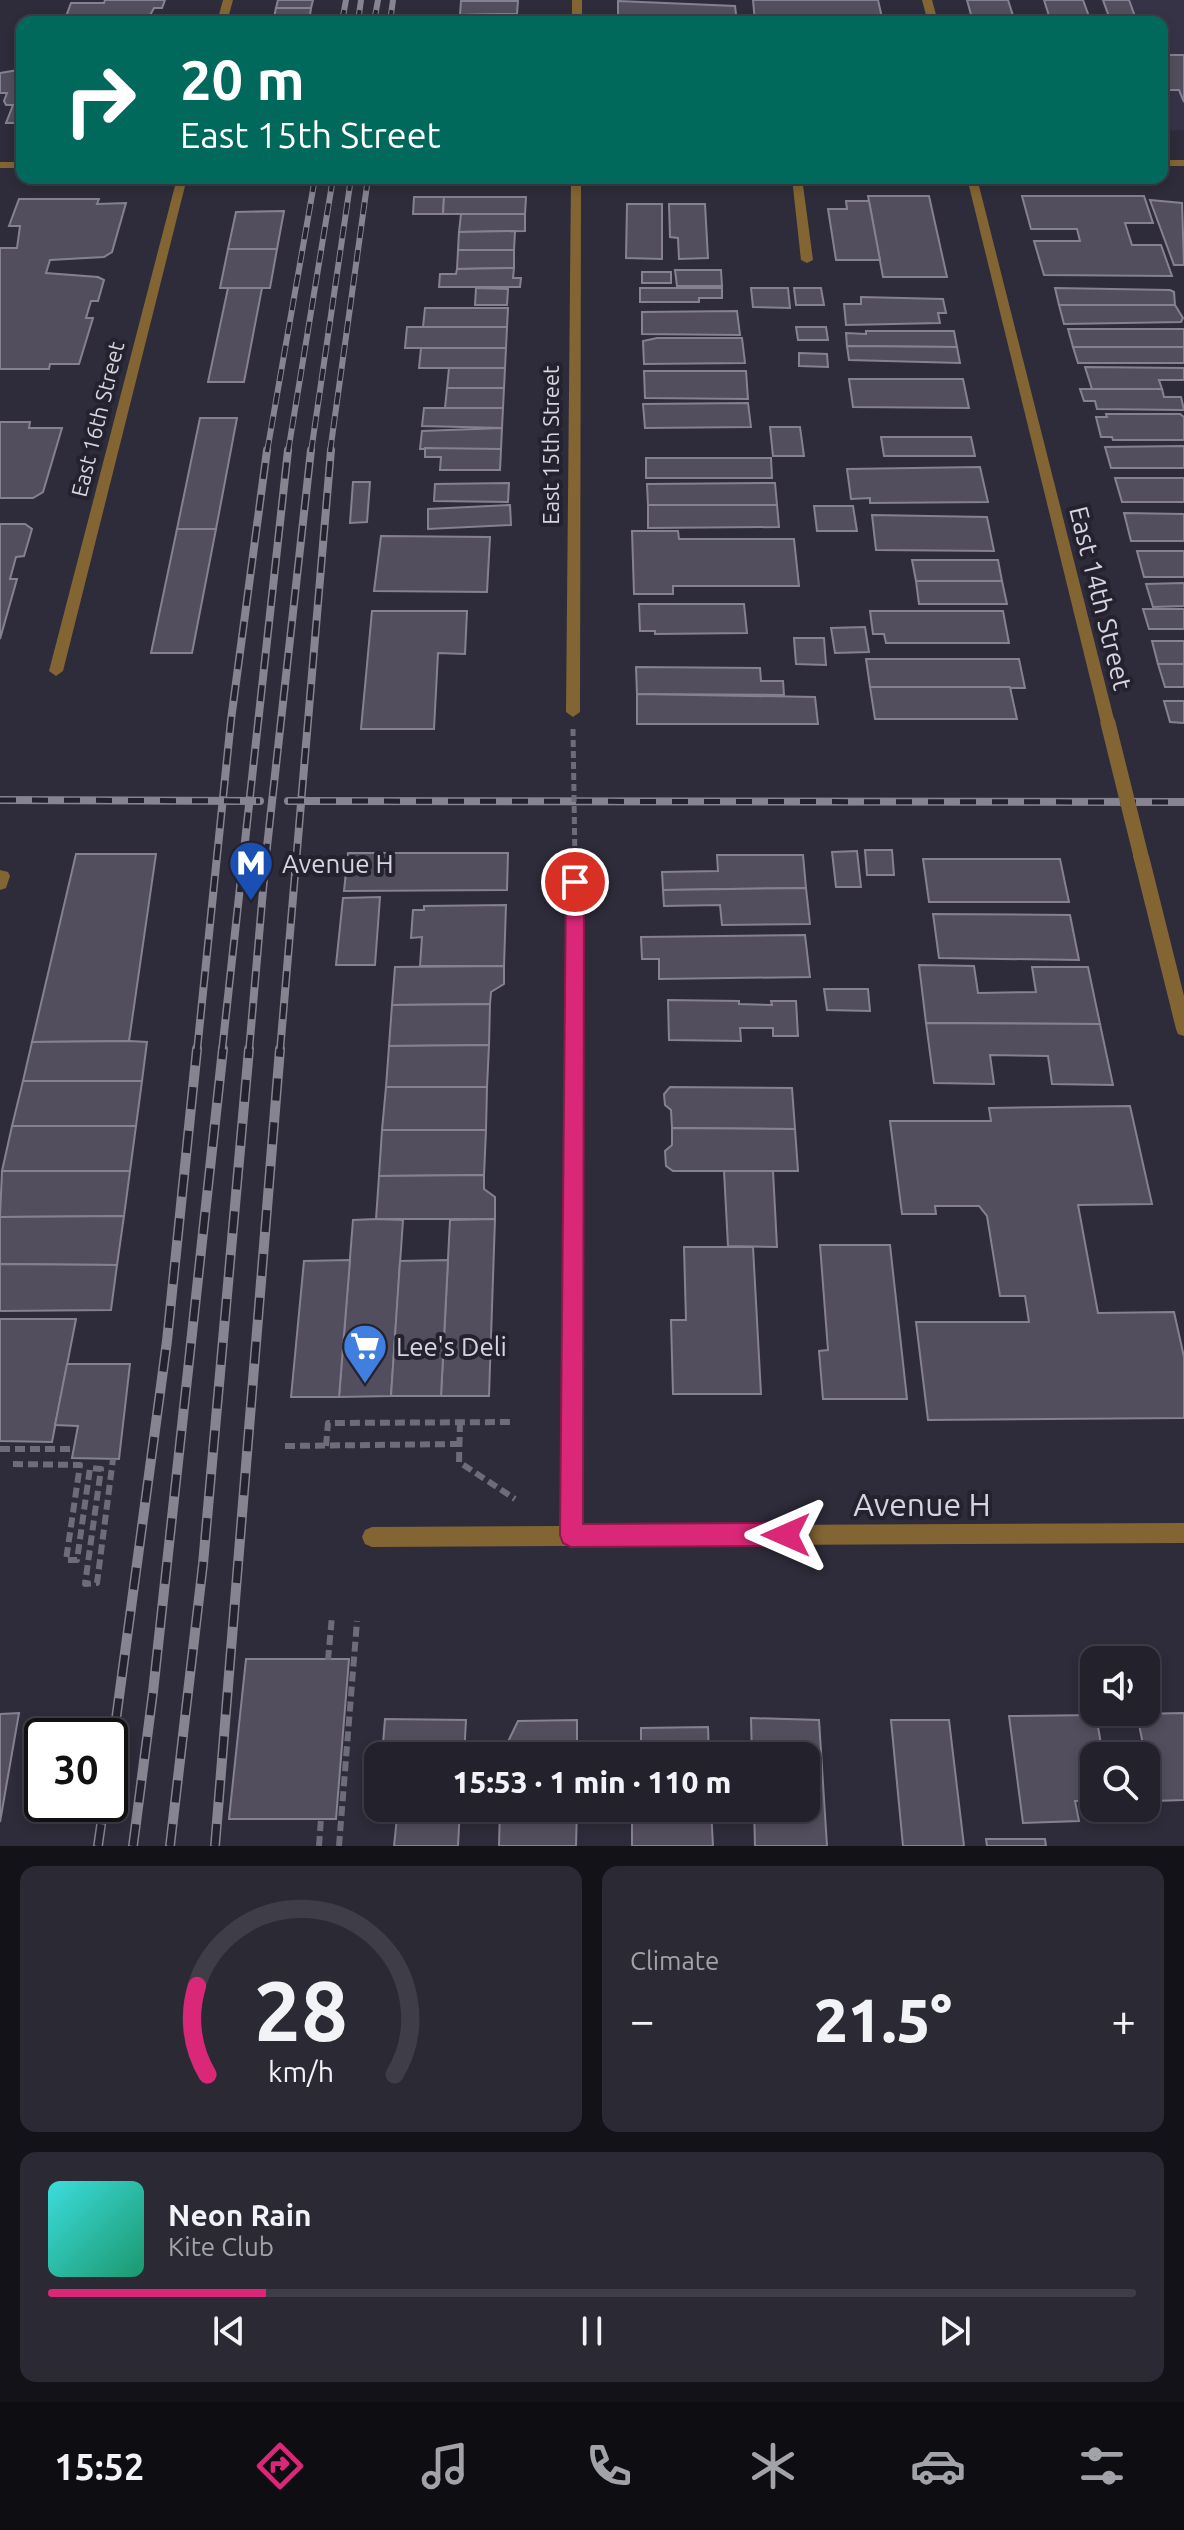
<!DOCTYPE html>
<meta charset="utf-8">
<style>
body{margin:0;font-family:Ubuntu,sans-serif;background:#2a2934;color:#f1f3f6;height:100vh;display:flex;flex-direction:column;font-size:30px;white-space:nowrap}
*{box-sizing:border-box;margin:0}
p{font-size:26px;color:#a2a3a9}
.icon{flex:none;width:44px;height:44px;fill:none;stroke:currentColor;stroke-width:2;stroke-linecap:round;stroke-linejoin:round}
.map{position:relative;height:1846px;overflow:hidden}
.details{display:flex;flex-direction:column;gap:20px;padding:20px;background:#131218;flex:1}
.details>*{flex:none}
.banner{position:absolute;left:16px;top:16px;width:1152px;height:168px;border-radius:16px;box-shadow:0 4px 12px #0003,0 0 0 2px #3f3e48;background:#00695c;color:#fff;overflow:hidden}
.buttons{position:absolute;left:1080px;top:1646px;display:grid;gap:16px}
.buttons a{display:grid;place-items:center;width:80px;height:80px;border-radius:16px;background:#22212c;box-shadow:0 4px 12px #0003,0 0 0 2px #3f3e48;font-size:40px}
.speed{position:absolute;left:24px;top:1718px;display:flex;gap:16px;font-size:40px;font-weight:700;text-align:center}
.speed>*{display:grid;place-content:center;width:104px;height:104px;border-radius:50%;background:#22212c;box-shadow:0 4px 12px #0003,0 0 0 2px #3f3e48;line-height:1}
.speed .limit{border:4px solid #111;border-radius:12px;background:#fff;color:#111}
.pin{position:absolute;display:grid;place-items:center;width:68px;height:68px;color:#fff;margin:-34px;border:4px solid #fff;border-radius:50%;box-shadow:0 2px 8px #0007}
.me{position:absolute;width:88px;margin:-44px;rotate:270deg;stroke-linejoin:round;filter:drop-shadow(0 0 6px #0008)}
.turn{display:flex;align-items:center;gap:28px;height:168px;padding:0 32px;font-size:36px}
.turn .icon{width:104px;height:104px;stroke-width:2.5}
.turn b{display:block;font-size:56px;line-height:68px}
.big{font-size:60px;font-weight:800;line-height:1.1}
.details .widget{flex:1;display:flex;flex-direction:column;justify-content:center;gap:12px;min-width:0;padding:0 28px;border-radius:16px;background:#2a2934}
.details .dial{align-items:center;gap:0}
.dial svg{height:208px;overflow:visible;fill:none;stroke:#3f3e48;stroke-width:7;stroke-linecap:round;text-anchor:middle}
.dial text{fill:#f1f3f6;stroke:none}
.song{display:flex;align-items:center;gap:24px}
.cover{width:96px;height:96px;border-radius:12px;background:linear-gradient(135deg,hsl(180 70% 55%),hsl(160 70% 35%))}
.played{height:8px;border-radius:4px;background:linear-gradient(90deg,#db2777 20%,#3f3e48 20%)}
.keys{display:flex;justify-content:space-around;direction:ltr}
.heat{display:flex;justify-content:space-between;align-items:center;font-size:44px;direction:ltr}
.details .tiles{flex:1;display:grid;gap:20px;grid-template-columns:1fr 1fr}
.widget:last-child{grid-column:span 2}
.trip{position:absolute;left:364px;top:1742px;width:456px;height:80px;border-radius:16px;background:#22212c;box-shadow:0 4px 12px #0003,0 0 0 2px #3f3e48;font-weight:800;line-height:80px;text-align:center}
.menu{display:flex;height:128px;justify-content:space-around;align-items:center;background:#0e0d12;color:#a2a3a9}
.menu .icon{width:56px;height:56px}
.menu .selected{color:#db2777}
.menu b{font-size:36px;color:#f1f3f6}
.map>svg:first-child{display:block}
.built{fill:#373347}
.building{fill:#524e5d;stroke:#868192;stroke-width:2}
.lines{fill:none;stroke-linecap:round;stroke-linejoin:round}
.path{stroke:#6e6c79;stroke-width:6;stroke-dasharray:10 5;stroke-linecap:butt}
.service{fill:#836534;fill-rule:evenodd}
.minor{fill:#836534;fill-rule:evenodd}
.rail-far2-casing{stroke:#868490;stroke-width:6}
.rail-far1-casing{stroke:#868490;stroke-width:8}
.rail-casing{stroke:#868490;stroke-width:10}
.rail-far2{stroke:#252230;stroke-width:4;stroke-dasharray:12;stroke-linecap:butt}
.rail-far1{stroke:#252230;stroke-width:5;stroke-dasharray:16;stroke-linecap:butt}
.rail{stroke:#252230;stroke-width:7;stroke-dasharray:22;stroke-linecap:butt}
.path-bridge{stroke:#6e6c79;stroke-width:5;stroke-dasharray:7 4;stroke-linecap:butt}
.minor-bridge{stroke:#836534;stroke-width:15}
.route{fill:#db2777;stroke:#8e194d;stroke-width:2}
.labels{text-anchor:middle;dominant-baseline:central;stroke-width:8;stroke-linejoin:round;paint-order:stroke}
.far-street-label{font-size:22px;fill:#d6d4de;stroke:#252230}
.street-label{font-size:26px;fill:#d6d4de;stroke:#252230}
.poi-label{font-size:26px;fill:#d6d4de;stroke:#252230;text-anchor:start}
.near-street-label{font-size:32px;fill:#d6d4de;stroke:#252230}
</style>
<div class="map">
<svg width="1184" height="1846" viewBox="0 0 1184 1846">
<rect width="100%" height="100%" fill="#2e2c3a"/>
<polygon class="built" points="1101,0 1184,0 1184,130 1162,131 1162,22 1109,22"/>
<g class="building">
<polygon points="105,0 165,0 162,8 154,8 148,19 169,18 167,22 64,22 71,3 104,3"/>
<polygon points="278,0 313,0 311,8 276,8"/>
<polygon points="753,0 878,0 883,22 755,22"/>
<polygon points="967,0 1008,0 1015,22 973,22"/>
<polygon points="1044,0 1083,0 1091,22 1051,22"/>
<polygon points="1103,0 1129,0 1137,22 1111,22"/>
<polygon points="461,1 518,1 517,14 460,15"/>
<polygon points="618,1 735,6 737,22 618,22"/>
<polygon points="276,8 311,8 309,22 273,22"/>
<polygon points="517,14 517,22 459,22 460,15"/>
<polygon points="1162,49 1165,55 1184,55 1184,102 1179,90 1163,90"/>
<polygon points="18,70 22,70 22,123 6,123 13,105 6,105 4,101 7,93 0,93 0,73"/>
<polygon points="868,196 929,196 947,277 883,277"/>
<polygon points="1022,196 1144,196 1153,223 1125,223 1132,245 1161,245 1172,276 1044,275 1034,241 1080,241 1077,229 1031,229"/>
<polygon points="414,197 444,197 443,214 413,214"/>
<polygon points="444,197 526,197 525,214 443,214"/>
<polygon points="19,199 99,199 97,204 126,203 112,252 104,257 50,260 46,273 98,277 104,280 98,301 91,301 86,318 93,318 79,364 50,364 49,369 0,369 0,248 17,248 20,226 9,226"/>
<polygon points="1150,200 1182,203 1184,265 1174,265"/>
<polygon points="846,201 869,201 880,260 836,260 828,209 847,209"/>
<polygon points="627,204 662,204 662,259 626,258"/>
<polygon points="669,204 705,204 708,258 679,259 678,238 670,237"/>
<polygon points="284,211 277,249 228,249 236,212"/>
<polygon points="461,214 525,214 525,231 459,232"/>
<polygon points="515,231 514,250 458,250 459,232"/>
<polygon points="228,249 277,249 270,288 220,288"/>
<polygon points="458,250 514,250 514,268 457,269"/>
<polygon points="514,268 513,278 521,278 520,287 439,287 440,274 456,274 457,269"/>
<polygon points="675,270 721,270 722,286 677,286"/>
<rect x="642" y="272" width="29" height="11"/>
<polygon points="228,288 262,288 244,382 208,382"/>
<polygon points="476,288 508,289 507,305 475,305"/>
<polygon points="640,288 722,288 722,298 699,298 699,302 640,302"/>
<polygon points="751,288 788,288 790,308 753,307"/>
<polygon points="794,288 821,288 824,305 796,305"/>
<polygon points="1055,288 1170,290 1174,292 1175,305 1059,305"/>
<polygon points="861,297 943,299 946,313 938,313 940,323 846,325 844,304 861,304"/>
<polygon points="1059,305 1175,305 1183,318 1181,322 1064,324"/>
<polygon points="425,308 508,308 507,327 423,327"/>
<polygon points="737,311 740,335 642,334 642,312"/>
<polygon points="407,327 507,327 506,348 405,348"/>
<polygon points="796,327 826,327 828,340 798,340"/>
<polygon points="1068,329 1184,329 1184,347 1073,347"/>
<polygon points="866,331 954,331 957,347 847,346 846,333 866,334"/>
<polygon points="657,338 742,338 745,363 644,364 643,341"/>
<polygon points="847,346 957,347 960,363 849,360"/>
<polygon points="1073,347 1184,347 1184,363 1078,363"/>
<polygon points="421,348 506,348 505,368 419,368"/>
<polygon points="799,353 827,354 828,367 799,366"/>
<polygon points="1085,367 1184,368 1184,380 1159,380 1162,389 1092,389"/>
<polygon points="449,368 505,368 504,388 447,388"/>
<polygon points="644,371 746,371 748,399 645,398"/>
<polygon points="849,379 963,379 969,408 853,407"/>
<polygon points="447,388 504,388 503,408 445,408"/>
<polygon points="1080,389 1162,389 1164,397 1181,397 1184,410 1097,409 1095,401 1084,401"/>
<polygon points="748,403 751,427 645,428 643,404"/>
<polygon points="424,408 503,408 502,428 422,426"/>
<polygon points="1106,414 1180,414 1184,417 1184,440 1113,440 1112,437 1101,437 1096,417 1107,417"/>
<polygon points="200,418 237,418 216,529 177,529"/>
<polygon points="0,422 30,422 29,428 62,428 43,492 33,498 0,498"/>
<polygon points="770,427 800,427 804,456 773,456"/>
<polygon points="502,428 501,449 420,449 422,431"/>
<polygon points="881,437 971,437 975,456 884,456"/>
<polygon points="1184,446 1184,468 1111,468 1105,447"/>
<polygon points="425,448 501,449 500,470 440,470 441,457 425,457"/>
<polygon points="646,458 771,458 772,478 646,478"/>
<polygon points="980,467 988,502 870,503 870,498 851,499 847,469"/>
<polygon points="1115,478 1184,478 1184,502 1122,502"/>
<polygon points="353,482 370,482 367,522 350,523"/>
<polygon points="509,483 508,502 434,501 435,484"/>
<polygon points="775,483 777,505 648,505 647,484"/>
<polygon points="510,505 511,525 428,529 428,509"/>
<polygon points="648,505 777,505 779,527 648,528"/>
<polygon points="814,506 853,506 857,531 817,531"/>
<polygon points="1124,513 1184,514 1184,541 1131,541"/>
<polygon points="872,515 987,517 994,551 876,550"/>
<polygon points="0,524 25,524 32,529 24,556 16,557 10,579 17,579 0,639"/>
<polygon points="177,529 216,529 192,653 151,653"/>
<polygon points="632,531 678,531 679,539 794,539 799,586 673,586 673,594 634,594"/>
<polygon points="381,536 490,537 487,592 374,591"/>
<polygon points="1137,551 1184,551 1184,577 1144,577"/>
<polygon points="912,560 998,560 1002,581 916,581"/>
<polygon points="916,581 1002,581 1007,604 919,604"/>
<polygon points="1184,583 1184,606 1153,607 1146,584"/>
<polygon points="639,604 744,604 747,633 655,634 655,631 640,631"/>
<polygon points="1143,609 1184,609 1184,629 1149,629"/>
<polygon points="372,611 467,611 465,654 438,653 434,729 361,729"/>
<polygon points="870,611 1003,611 1009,643 886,643 884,634 873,634"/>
<polygon points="865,627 869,652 835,653 831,628"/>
<polygon points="794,638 824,638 826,665 796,664"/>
<polygon points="1152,641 1184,641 1184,664 1158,664"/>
<polygon points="866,659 1019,659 1025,688 870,687"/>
<polygon points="1158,664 1184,664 1184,687 1165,687"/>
<polygon points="636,667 760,668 761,681 783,681 784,695 637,694"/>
<polygon points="870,687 1010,687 1017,719 875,719"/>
<polygon points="637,694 815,697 818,724 637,724"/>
<polygon points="1164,701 1184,701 1184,723 1170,722"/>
<polygon points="865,850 892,850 894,875 867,875"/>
<polygon points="857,851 861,887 836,887 832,852"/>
<polygon points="348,853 508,853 507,890 344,891"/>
<polygon points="76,854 156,854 129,1041 32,1042"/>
<polygon points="717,855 803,855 806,888 663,890 662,872 718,871"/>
<polygon points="923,859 1060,859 1069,902 929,902"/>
<polygon points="806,888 810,924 722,925 720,905 664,906 663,890"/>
<polygon points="380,897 375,965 336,965 343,898"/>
<polygon points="506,905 504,966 420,966 422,937 411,938 413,910 424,910 424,906"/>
<polygon points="933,914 1070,915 1079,960 939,958"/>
<polygon points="805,935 810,977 659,979 659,959 642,959 641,937"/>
<polygon points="919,965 974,966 978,993 1036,992 1032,967 1088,967 1100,1024 926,1023"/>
<polygon points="504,966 504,984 491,992 490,1004 392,1005 395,967"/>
<polygon points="824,989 868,989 870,1011 827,1010"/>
<polygon points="668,1000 739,1001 739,1004 772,1005 771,1001 796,1001 798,1036 773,1036 773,1028 740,1028 741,1041 669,1040"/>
<polygon points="490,1004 489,1045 389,1046 392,1005"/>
<polygon points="926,1023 1100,1024 1113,1085 1052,1084 1048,1056 990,1055 994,1084 934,1083"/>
<polygon points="129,1041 147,1042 142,1081 23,1081 32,1042"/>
<polygon points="489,1045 487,1087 386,1087 389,1046"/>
<polygon points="23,1081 142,1081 136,1126 12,1126"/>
<polygon points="386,1087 487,1087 486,1130 382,1130"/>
<polygon points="670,1087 792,1088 795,1129 672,1128 671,1110 665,1105 664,1094"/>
<polygon points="1130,1106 1152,1204 1078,1205 1098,1313 1174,1312 1184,1357 1184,1418 928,1420 916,1322 1029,1322 1025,1296 1000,1296 987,1216 979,1206 935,1206 936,1214 902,1214 890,1121 991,1121 989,1108"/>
<polygon points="12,1126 136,1126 130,1171 2,1171"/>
<polygon points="672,1128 795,1129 798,1171 673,1171 666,1166 665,1151 672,1145"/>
<polygon points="382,1130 486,1130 484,1175 379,1176"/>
<polygon points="2,1171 130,1171 124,1216 0,1217"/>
<polygon points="724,1171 773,1171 777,1247 728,1246"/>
<polygon points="484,1175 484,1189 495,1197 495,1219 376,1219 379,1176"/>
<polygon points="124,1216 117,1265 0,1264 0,1217"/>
<polygon points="376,1219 403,1220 391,1396 339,1397 353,1220"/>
<polygon points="495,1219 489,1396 441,1396 450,1220"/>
<polygon points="820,1245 890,1245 907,1399 823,1399 819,1351 828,1350"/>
<polygon points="684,1247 753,1247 761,1394 673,1394 671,1320 686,1320"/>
<polygon points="350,1260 339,1397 291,1397 304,1261"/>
<polygon points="448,1260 441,1396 391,1396 400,1261"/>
<polygon points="0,1264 117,1265 111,1310 0,1311"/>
<polygon points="0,1319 76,1319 52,1442 0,1441"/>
<polygon points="67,1364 130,1364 119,1459 72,1458 78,1426 55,1425"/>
<polygon points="246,1659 349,1659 336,1819 229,1819"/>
<polygon points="19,1713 0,1822 0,1714"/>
<polygon points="1184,1713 1184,1800 1154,1801 1137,1714"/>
<polygon points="1096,1715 1103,1756 1094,1756 1094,1801 1075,1801 1079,1821 1023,1823 1009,1716"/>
<polygon points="751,1718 819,1720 827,1846 755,1846 754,1808 806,1808 806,1756 752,1756"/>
<polygon points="385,1719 466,1720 464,1756 382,1756"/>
<polygon points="577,1720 577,1756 501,1756 518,1721"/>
<polygon points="891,1720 949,1720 964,1846 903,1846"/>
<polygon points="708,1727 709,1756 631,1756 631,1741 641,1741 641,1728"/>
<polygon points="398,1808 460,1808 458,1846 394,1846"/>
<polygon points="500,1808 577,1808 576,1846 499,1846"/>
<polygon points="632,1808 711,1808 713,1846 632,1846"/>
<polygon points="986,1839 1045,1839 1046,1846 987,1846"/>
</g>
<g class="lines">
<g class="path">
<polyline points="460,1422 459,1462 515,1499"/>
<polyline points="285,1446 459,1444"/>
<polyline points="326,1446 328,1423 511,1422"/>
<polyline points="0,1449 72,1449"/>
<polyline points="13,1464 80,1465 66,1560 77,1560 90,1468 101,1469 85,1584 97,1583 113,1459"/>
<polyline points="328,1660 332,1616"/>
<polyline points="319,1846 321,1819"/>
<polyline points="339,1846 357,1621"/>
</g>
<polygon class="service" points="792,178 802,178 813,260 807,263 801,260"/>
<g class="minor">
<polygon points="223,0 233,0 227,22 217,22"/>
<rect x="572" y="0" width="10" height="22"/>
<polygon points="922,0 932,0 938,22 928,22"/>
<rect x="1162" y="160" width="22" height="6"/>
<rect x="0" y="162" width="22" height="6"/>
<polygon points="177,178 187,178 63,671 56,676 49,671"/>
<polygon points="571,178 581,178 580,712 573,717 566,712"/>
<polygon points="967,178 977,178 1115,723 1108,728 1101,723"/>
<polygon points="1141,850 1146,852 1149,856 1184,996 1184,1036 1178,1034 1176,1029 1133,856 1136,852"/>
<polygon points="0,870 8,872 10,876 6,888 0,890"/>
<polygon points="575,876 581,878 583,882 581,1526 1184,1523 1184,1543 372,1547 365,1544 362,1537 365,1530 372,1527 561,1526 567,882 569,878"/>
</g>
<g class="rail-far2-casing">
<g id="rail-far2">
<polyline points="342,22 346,0"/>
<polyline points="358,22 361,0"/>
<polyline points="374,22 378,0"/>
<polyline points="390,22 393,0"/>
<polyline points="267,452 315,178"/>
<polyline points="288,452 333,178"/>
<polyline points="311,452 351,178"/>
<polyline points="330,452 368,178"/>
</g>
</g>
<g class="rail-far1-casing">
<g id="rail-far1">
<polyline points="0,800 260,801"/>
<polyline points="288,801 1184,802"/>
<polyline points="197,1051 231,720 267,450"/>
<polyline points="222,1051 288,450"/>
<polyline points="249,1051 266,856 311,450"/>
<polyline points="280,1051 331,450"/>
</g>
</g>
<g class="rail-casing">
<g id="rail">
<polyline points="110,1764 167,1341 197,1049"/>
<polyline points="98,1846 104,1804"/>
<polyline points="133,1846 153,1692 223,1049"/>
<polyline points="170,1846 203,1564 249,1049"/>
<polyline points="215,1846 280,1049"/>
</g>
</g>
<use href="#rail-far2" class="rail-far2"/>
<use href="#rail-far1" class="rail-far1"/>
<use href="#rail" class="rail"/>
<polyline class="path-bridge" points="573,729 575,862"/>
<polyline class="minor-bridge" points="1108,723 1141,856"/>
</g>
<polygon class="route" points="575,875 584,882 583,1524 786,1523 794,1526 797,1535 794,1543 786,1546 571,1547 563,1543 560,1535 566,882"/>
<defs>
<g id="metro-pin" transform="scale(2.3)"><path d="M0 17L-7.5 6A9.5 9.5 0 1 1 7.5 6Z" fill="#1a4fb4" stroke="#252230"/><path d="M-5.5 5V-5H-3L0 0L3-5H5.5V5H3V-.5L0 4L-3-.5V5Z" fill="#fff"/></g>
<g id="supermarket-pin" transform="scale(2.3)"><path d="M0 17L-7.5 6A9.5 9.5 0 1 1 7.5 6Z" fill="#3f7fe0" stroke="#252230"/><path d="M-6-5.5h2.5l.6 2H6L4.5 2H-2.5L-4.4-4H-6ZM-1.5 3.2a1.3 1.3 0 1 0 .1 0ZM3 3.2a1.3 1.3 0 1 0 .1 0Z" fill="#fff"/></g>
</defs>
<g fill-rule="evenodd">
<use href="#metro-pin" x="251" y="863"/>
<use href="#supermarket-pin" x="365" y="1346"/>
</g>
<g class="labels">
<g class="far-street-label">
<text transform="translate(97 419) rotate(-76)">East 16th Street</text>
<text transform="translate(550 445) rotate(-90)">East 15th Street</text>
</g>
<g class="street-label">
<text transform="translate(1101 598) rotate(76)">East 14th Street</text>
</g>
<g class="poi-label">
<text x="282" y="863">Avenue H</text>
<text x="396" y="1346">Lee's Deli</text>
</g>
<g class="near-street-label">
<text x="922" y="1504">Avenue H</text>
</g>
</g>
</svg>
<div class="buttons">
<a><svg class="icon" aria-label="sound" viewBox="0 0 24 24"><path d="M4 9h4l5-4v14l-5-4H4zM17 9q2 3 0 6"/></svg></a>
<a><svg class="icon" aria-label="search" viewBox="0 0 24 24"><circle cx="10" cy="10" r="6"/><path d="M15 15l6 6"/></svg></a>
</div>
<div class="speed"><div class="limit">30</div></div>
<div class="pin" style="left:575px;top:882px;background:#d93025"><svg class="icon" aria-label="arrive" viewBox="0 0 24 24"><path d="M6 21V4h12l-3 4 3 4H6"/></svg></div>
<svg class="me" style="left:786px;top:1535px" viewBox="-20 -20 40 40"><path d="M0-17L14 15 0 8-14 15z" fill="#db2777" stroke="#fff" stroke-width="4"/></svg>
<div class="trip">15:53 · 1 min · 110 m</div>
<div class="banner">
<div class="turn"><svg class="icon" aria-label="right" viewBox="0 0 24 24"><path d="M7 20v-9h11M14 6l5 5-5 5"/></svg><div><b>20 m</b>East 15th Street</div></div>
</div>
</div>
<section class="details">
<div class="tiles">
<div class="widget dial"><svg viewBox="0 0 100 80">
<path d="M14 69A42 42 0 1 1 86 69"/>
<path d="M14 69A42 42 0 0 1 10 35" stroke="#db2777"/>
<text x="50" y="56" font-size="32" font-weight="700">28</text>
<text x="50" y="72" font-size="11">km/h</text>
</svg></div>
<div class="widget"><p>Climate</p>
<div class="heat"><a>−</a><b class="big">21.5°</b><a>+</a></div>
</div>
<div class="widget">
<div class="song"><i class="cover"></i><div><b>Neon Rain</b><p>Kite Club</p></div></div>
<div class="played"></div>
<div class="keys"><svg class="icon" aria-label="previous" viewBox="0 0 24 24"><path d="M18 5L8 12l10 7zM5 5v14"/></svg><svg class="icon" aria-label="pause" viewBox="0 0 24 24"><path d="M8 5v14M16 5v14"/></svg><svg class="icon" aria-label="next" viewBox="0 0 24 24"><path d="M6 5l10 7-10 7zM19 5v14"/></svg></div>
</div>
</div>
</section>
<nav class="menu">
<b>15:52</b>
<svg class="icon selected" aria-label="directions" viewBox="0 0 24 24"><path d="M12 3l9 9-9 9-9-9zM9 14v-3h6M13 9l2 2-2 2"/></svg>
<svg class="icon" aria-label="music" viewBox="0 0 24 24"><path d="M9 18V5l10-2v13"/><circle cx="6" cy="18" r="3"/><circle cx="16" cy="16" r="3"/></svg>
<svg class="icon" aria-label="phone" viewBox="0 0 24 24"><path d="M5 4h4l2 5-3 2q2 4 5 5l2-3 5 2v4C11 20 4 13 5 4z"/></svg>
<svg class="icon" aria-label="climate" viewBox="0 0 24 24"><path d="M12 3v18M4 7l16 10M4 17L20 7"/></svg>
<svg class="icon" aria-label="car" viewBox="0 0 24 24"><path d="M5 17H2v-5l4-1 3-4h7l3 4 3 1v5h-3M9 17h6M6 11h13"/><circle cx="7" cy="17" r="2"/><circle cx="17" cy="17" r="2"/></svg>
<svg class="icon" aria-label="filters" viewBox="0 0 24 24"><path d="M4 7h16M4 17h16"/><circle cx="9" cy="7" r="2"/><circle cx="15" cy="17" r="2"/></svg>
</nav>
